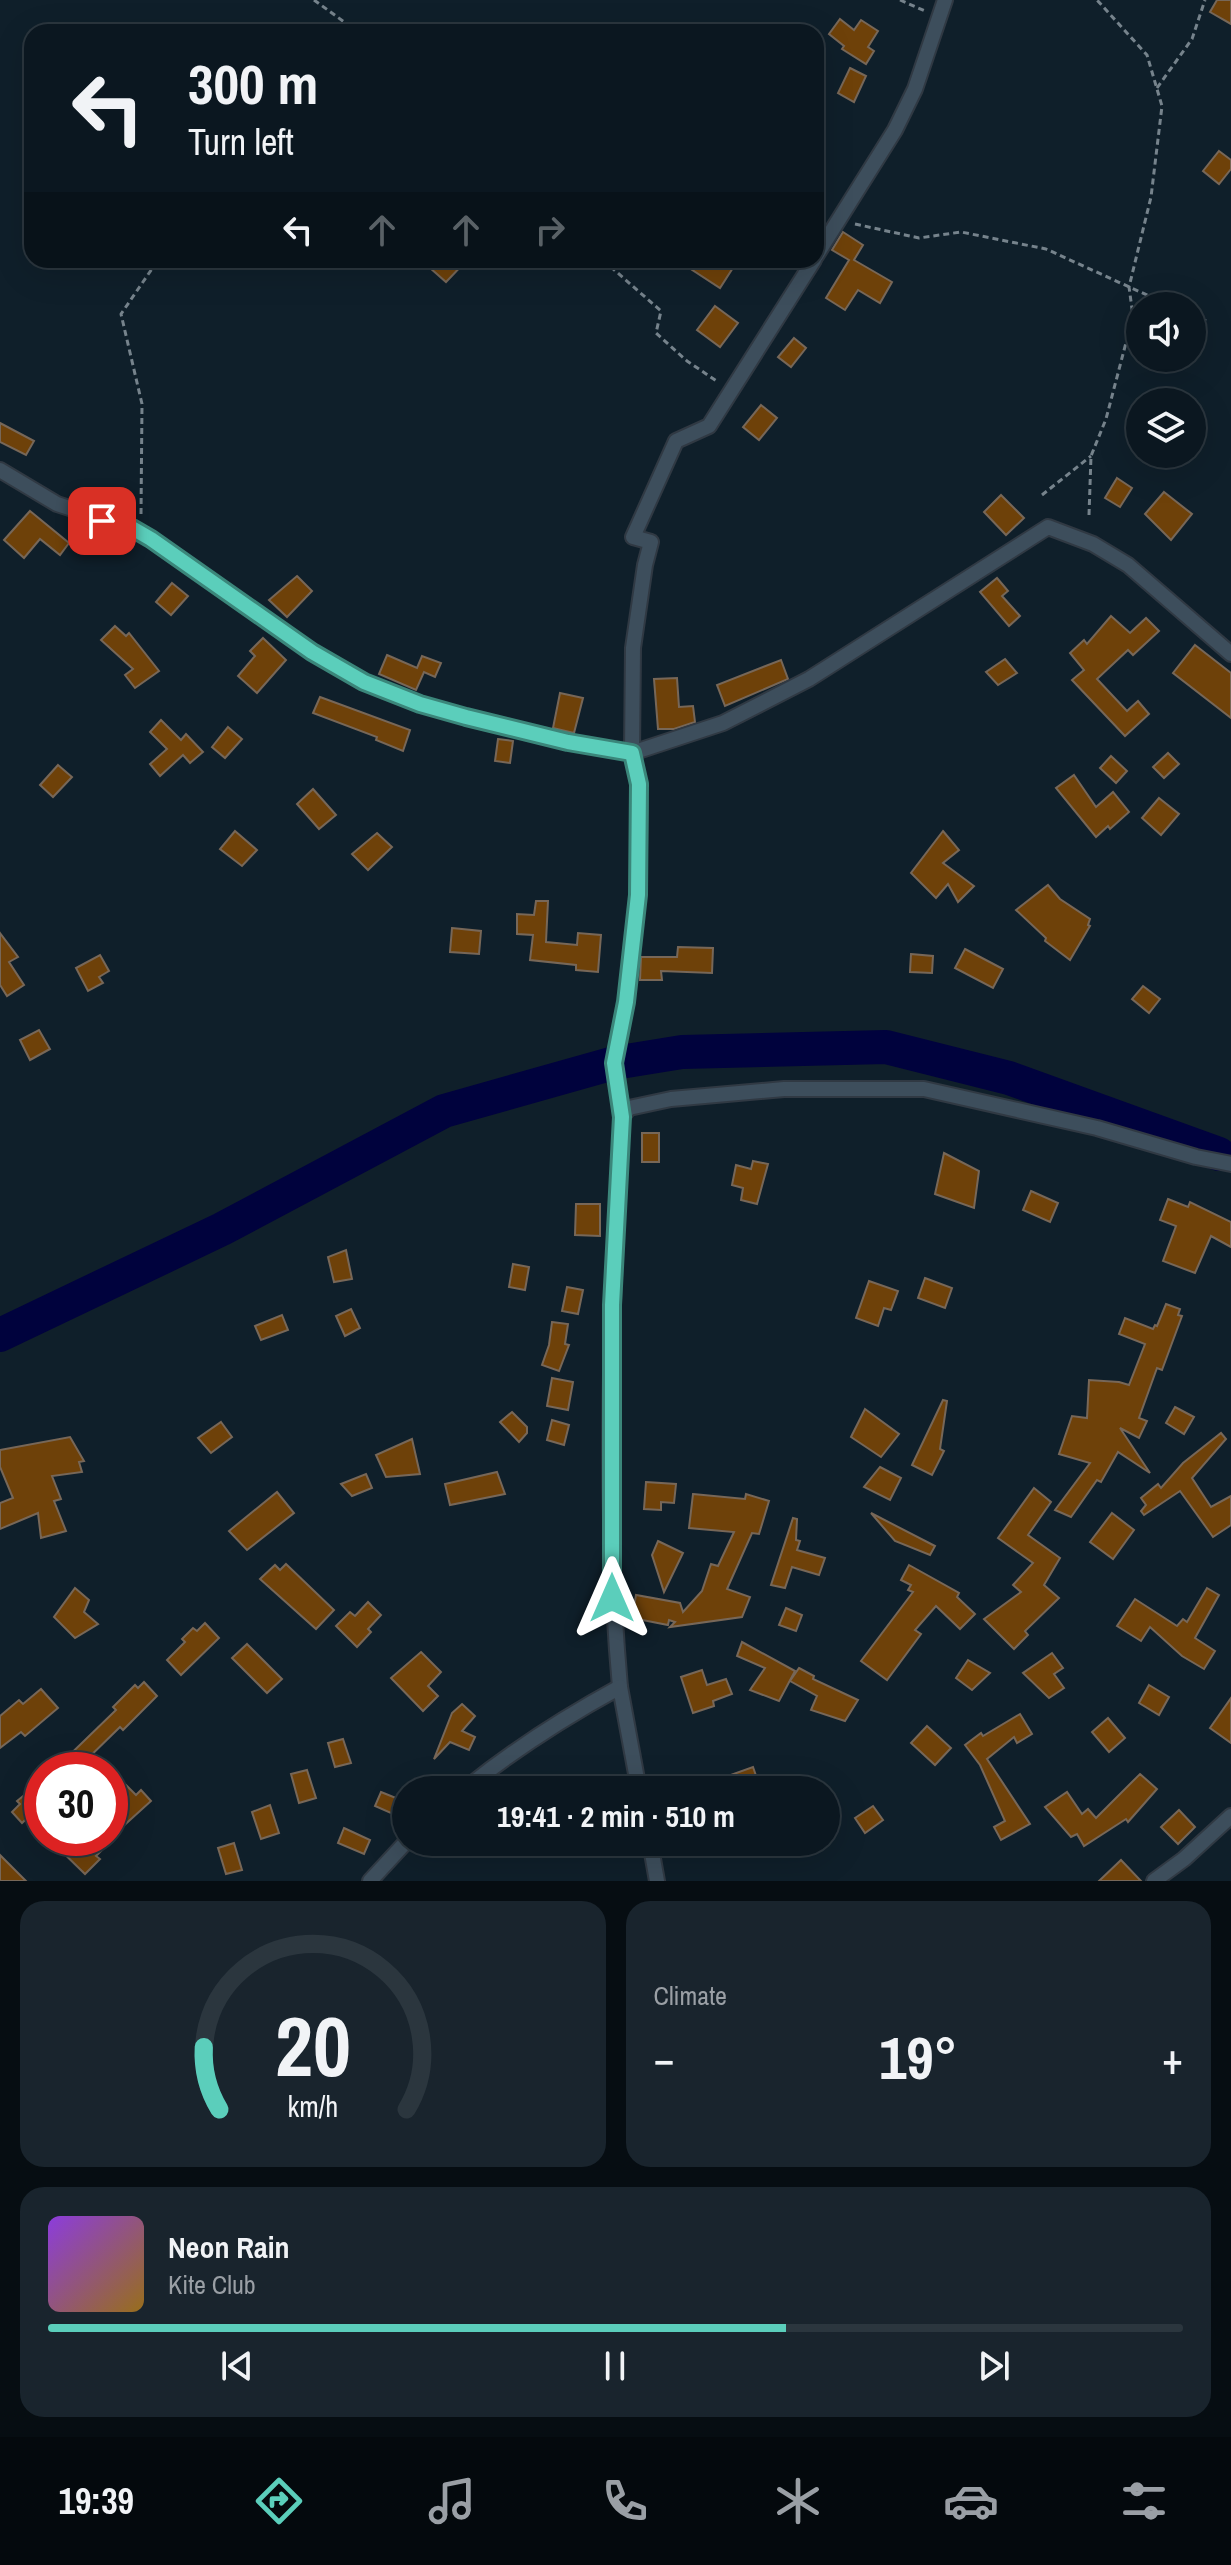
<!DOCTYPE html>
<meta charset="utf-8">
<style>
body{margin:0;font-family:"Archivo Narrow",sans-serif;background:#19242d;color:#f1f3f6;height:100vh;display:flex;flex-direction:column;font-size:30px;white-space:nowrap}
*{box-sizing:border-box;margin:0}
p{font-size:26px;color:#9a9fa5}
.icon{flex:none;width:44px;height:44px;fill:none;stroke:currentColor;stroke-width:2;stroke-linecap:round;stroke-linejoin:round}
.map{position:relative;height:1881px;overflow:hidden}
.panel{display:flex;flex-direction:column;gap:20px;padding:20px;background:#060d12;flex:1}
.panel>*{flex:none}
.hud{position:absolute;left:24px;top:24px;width:800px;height:244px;border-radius:24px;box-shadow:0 8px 32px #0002,0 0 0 2px #2b363e;background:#0b1720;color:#f1f3f6;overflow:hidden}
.buttons{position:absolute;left:1126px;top:292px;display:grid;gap:16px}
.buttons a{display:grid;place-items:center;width:80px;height:80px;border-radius:50%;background:#0b1720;box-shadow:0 8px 32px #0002,0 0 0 2px #2b363e;font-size:40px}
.speed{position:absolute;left:24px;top:1752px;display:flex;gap:16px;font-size:40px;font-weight:700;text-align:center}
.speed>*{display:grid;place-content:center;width:104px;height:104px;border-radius:50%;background:#0b1720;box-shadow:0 8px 32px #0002,0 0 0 2px #2b363e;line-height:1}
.speed .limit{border:12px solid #d22;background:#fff;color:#111}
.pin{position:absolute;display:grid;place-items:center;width:68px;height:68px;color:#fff;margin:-34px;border-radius:16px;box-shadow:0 4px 12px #0006}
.me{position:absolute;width:88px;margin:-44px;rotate:0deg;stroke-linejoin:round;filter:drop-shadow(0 0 6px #0008)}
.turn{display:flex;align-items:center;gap:28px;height:168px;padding:0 32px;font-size:36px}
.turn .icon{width:104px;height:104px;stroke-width:2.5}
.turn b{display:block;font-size:56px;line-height:68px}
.lanes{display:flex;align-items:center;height:76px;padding:0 32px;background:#0003;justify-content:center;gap:40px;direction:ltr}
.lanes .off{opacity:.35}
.big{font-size:60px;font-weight:700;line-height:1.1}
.panel .card{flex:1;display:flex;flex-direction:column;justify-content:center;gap:12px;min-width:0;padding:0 28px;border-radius:24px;background:#19242d}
.panel .dial{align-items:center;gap:0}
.dial svg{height:208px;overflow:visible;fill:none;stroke:#2b363e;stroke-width:7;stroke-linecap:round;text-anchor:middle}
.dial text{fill:#f1f3f6;stroke:none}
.song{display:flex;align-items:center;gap:24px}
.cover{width:96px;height:96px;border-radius:12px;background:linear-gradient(135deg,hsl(270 70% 55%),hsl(40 70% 35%))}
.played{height:8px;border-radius:4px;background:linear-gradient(90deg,#5bcebb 65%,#2b363e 65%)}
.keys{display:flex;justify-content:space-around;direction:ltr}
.heat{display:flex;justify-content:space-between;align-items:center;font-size:44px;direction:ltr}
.panel .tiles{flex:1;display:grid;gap:20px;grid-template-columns:1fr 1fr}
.card:last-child{grid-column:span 2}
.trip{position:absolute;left:392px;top:1776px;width:448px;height:80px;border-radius:40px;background:#0b1720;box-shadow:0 8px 32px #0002,0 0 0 2px #2b363e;font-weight:700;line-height:80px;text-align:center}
.tab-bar{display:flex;height:128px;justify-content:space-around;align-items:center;background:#04090d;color:#9a9fa5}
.tab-bar .icon{width:56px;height:56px}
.tab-bar .selected{color:#5bcebb}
.tab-bar b{font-size:36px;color:#f1f3f6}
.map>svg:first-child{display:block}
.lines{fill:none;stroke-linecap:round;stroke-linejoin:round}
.river{stroke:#00023d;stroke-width:34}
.building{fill:#6e4109;stroke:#776758;stroke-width:2}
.minor-casing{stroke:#303943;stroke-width:18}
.path{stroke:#76838c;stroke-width:3;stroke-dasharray:6 4;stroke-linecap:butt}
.minor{stroke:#3d4e5c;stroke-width:14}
.route-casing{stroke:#3b867a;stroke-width:20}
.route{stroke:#5bcebb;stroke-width:14}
</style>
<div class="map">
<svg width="1231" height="1881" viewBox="0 0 1231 1881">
<rect width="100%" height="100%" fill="#0f1f2a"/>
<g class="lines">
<polyline class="river" points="0,1335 222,1229 444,1111 614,1063 682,1052 886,1047 1009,1078 1219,1154"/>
</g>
<g class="building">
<polygon points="1217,0 1231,0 1231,24 1210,12"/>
<polygon points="840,19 854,30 861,20 878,31 868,47 874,51 866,64 842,49 844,46 829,34"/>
<polygon points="850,68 866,76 854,102 838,93"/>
<polygon points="1219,151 1231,160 1231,169 1219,184 1203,171"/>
<polygon points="843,232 863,245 854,260 892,282 880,303 858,290 845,310 826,298 849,260 832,250"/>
<polygon points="421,260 467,260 446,282"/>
<polygon points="677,260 738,260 720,288"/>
<polygon points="715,306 738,323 720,347 697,330"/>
<polygon points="794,338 806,348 791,367 778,357"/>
<polygon points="761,405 777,418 759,440 743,427"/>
<polygon points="0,423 34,441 26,455 0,442"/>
<polygon points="1117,478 1132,488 1120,507 1105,498"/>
<polygon points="1164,492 1192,514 1171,540 1145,514"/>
<polygon points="1001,495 1024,518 1006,535 984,512"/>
<polygon points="30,511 69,543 60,555 40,539 24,558 4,540"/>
<polygon points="297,576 312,591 287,617 269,600"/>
<polygon points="997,578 1008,591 1002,596 1020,616 1009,626 980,592"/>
<polygon points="172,583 188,596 171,615 156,602"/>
<polygon points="1111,616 1130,633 1146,618 1159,631 1133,655 1128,650 1097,679 1127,711 1138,701 1149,714 1125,736 1072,680 1084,670 1070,653 1084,640 1087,644"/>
<polygon points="115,626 126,636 129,633 159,671 135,688 125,675 133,669 101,640"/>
<polygon points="263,638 286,660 257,693 238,676 255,656 250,651"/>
<polygon points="1195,645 1231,673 1231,718 1173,673"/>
<polygon points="387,655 417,668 422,656 441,663 435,677 424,672 416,690 379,674"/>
<polygon points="1005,659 1017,673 998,685 986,672"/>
<polygon points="781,660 788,679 725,706 717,685"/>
<polygon points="677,678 679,707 693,706 695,722 674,729 658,729 654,679"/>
<polygon points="560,693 583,698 574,733 553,728"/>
<polygon points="320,697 410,730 403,751 376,740 377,737 313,713"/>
<polygon points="161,720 181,740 186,734 203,752 190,763 183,755 160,776 150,764 167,749 150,732"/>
<polygon points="228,727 242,739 225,758 212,747"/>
<polygon points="498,739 513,741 510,763 495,761"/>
<polygon points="1168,753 1179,764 1164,778 1153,767"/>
<polygon points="1111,756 1127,771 1116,783 1100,768"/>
<polygon points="58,765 72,777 53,797 40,785"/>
<polygon points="1074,775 1096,807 1113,792 1129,812 1110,829 1108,826 1096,837 1056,788"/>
<polygon points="313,789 336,815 319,829 297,804"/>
<polygon points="1159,798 1179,814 1161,835 1142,818"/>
<polygon points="235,831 257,850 242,866 220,849"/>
<polygon points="943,831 959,850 943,863 974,886 958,902 948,884 936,898 911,873"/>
<polygon points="377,833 392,847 368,870 352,854"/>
<polygon points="1048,885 1060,899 1090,919 1088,925 1090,926 1070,960 1045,941 1046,938 1016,910"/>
<polygon points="536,901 548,901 546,942 577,945 578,933 601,935 598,972 576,970 576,965 530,960 533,935 517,934 517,914 534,915"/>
<polygon points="452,928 481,931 479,954 450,952"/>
<polygon points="0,933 18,957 9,962 24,985 7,996 0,985"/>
<polygon points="678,947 713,948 712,973 661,971 662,980 640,980 641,957 677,957"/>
<polygon points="965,949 1003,969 993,988 955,968"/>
<polygon points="911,954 933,956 932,973 910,972"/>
<polygon points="100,955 109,971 99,977 103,983 88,991 76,968"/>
<polygon points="1143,986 1160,999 1149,1013 1132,999"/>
<polygon points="39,1030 50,1049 30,1060 20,1040"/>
<rect x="642" y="1133" width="17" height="29"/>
<polygon points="944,1153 979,1171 974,1208 935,1194"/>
<polygon points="753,1161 768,1164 757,1204 741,1200 743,1188 732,1185 736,1165 751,1169"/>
<polygon points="1031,1191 1058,1203 1050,1222 1023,1210"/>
<polygon points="1168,1199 1188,1207 1190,1202 1231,1222 1231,1247 1211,1236 1195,1273 1163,1261 1176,1226 1160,1220"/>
<polygon points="576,1204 600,1204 600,1236 575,1235"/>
<polygon points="346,1250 352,1279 334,1282 328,1257"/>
<polygon points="513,1264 529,1267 525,1290 509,1287"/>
<polygon points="925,1278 952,1288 945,1308 918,1298"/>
<polygon points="869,1281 898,1291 891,1310 884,1308 878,1326 856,1318"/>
<polygon points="567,1287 583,1290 578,1314 562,1311"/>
<polygon points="1166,1304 1180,1309 1178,1315 1182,1316 1162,1370 1157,1368 1139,1418 1147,1421 1139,1438 1120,1428 1150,1473 1118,1452 1101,1482 1097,1480 1071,1517 1055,1510 1090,1463 1059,1454 1072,1416 1087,1418 1089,1380 1119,1382 1129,1385 1145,1344 1119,1334 1125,1318 1153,1329 1155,1325 1157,1326"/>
<polygon points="351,1309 360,1328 345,1336 336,1316"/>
<polygon points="282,1315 288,1330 261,1340 255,1326"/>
<polygon points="552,1322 568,1324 565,1344 569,1345 559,1371 542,1365 549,1345"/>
<polygon points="552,1378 573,1382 568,1410 547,1406"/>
<polygon points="943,1400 947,1401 940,1449 944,1451 932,1475 912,1465"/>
<polygon points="1175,1407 1194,1417 1184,1434 1166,1423"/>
<polygon points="865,1409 899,1434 881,1457 851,1437"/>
<polygon points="512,1412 527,1427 527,1433 519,1442 500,1422"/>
<polygon points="552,1420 569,1425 564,1445 547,1440"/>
<polygon points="221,1422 232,1437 211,1453 198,1438"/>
<polygon points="1221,1433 1226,1439 1192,1478 1211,1507 1231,1496 1231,1525 1213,1537 1180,1491 1144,1515 1141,1511 1146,1505 1141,1498 1158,1484 1161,1488 1183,1463"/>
<polygon points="70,1437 84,1461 79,1462 82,1472 52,1476 61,1499 54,1501 66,1531 41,1538 38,1513 0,1529 0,1503 13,1498 0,1467 0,1450"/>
<polygon points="412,1439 420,1474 386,1477 376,1455"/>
<polygon points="880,1467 901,1478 890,1500 864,1487"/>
<polygon points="497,1472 505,1494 450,1505 445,1484"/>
<polygon points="366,1474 372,1488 352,1496 341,1484"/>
<polygon points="646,1482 676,1484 674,1503 661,1502 661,1510 644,1509"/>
<polygon points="1034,1488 1051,1502 1028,1535 1060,1558 1044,1585 1059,1598 1025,1631 1028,1635 1014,1649 984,1619 1021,1592 1013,1585 1033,1563 998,1538"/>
<polygon points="277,1492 294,1513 247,1550 229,1531"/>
<polygon points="693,1494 745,1499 746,1494 769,1501 759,1534 752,1533 727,1589 750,1597 742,1617 670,1627 675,1622 669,1620 668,1625 632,1618 636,1595 680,1603 683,1612 702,1591 711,1564 718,1566 734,1532 689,1528"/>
<polygon points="871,1513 935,1546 930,1555 895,1541"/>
<polygon points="1112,1513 1134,1530 1113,1559 1090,1542"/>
<polygon points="793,1518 797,1519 796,1540 800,1541 797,1550 825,1558 819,1575 792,1567 785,1588 771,1585"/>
<polygon points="658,1541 683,1553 664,1592 652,1555"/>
<polygon points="286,1564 334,1610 316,1629 260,1579 275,1565 280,1570"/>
<polygon points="909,1565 959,1593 957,1597 975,1614 960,1629 936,1606 915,1630 921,1634 887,1680 861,1661 913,1592 908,1590 911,1585 901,1580"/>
<polygon points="75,1588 89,1600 84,1612 98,1624 75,1638 54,1617"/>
<polygon points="1207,1588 1219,1595 1195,1638 1215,1651 1204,1669 1182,1656 1150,1627 1141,1641 1117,1626 1135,1599 1177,1626 1183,1619 1187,1622"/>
<polygon points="368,1602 381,1615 368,1629 371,1632 357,1647 336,1626 350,1612 355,1616"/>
<polygon points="786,1608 802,1615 796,1631 779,1625"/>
<polygon points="205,1623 219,1638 181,1675 167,1660 185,1642 182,1639 193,1628 197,1631"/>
<polygon points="742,1642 795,1671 779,1701 750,1690 765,1668 737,1656"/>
<polygon points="247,1644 282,1679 267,1693 232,1658"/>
<polygon points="421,1652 441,1672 428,1686 438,1696 423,1711 391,1678"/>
<polygon points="1052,1653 1063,1668 1054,1674 1064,1688 1049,1698 1023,1673"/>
<polygon points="968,1660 990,1673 972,1690 956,1678"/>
<polygon points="799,1668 814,1676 813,1679 858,1700 845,1721 811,1710 817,1696 790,1681"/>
<polygon points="702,1670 707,1685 726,1679 732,1694 713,1701 714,1706 693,1713 681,1677"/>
<polygon points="144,1682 157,1696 123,1730 120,1727 76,1770 54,1770 116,1710 113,1707 135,1685 138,1688"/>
<polygon points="1149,1685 1169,1697 1159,1715 1139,1703"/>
<polygon points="41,1689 58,1708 25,1736 21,1732 0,1748 0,1716 19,1700 23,1704"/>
<polygon points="1231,1698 1231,1743 1210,1728"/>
<polygon points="462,1704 475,1716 462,1731 475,1737 469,1750 450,1742 434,1759 452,1713"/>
<polygon points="1020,1714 1032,1734 1017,1743 1014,1737 987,1759 1030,1824 1001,1840 994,1827 1005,1821 980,1765 965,1745 981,1733 983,1736"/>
<polygon points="1108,1718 1125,1738 1109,1752 1092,1732"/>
<polygon points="927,1726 951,1748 935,1765 911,1743"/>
<polygon points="343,1739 351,1763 335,1767 328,1743"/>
<polygon points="753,1767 761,1790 726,1790 722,1778"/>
<polygon points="110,1769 136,1795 141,1790 151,1801 120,1829 110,1818"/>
<polygon points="307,1770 316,1798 299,1803 291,1774"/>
<polygon points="1140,1774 1157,1789 1128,1822 1126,1819 1084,1846 1077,1834 1071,1837 1045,1807 1067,1792 1082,1814 1088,1809 1096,1818"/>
<polygon points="42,1783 42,1804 22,1823 12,1812 20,1804 17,1801 28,1792 30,1794"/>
<polygon points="381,1792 406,1802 400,1817 375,1806"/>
<polygon points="270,1805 279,1833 261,1839 252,1812"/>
<polygon points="873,1806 883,1820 865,1833 855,1818"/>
<polygon points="1179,1810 1195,1827 1178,1844 1161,1827"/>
<polygon points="344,1828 370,1840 364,1854 338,1843"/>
<polygon points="48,1838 111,1838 101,1847 103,1849 96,1856 100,1859 85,1874"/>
<polygon points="234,1843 242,1870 226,1874 218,1848"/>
<polygon points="0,1855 26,1881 0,1881"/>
<polygon points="1121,1860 1141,1881 1099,1881"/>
</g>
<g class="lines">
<g class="minor-casing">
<g id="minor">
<polyline points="816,256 895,130 915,89 945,0"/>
<polyline points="0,470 57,504 132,528 151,539 312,652 364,682 420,704 466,717 568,742 632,753 723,723 809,679 1048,527 1093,544 1128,565 1231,654"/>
<polyline points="622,1117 614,1063 626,1002 638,895 640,806 639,784 632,753 633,648 645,565 651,542 633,537 676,441 709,426 814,260"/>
<path d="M620 1687C603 1498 611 1307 622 1117L629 1108 671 1099 784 1089H924L1097 1128 1196 1157 1231 1164"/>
<path d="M464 1790C513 1750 565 1717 620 1687L639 1790"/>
<polyline points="650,1842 657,1881"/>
<polyline points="370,1881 406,1842"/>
<polyline points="1154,1881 1184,1859 1231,1816"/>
</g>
</g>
<g class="path">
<polyline points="314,0 358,32"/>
<polyline points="900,0 925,11"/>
<polyline points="1157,88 1192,39 1205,0"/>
<polyline points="855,224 919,238 961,232 1046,249 1171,306"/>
<polyline points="603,260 661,311 656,333 687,361 718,382"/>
<polyline points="1192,315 1206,321"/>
<polyline points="1042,495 1091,456"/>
<polyline points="141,514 142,404 121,314 158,260"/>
<polyline points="1089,515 1091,456 1106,419 1133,316 1129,287 1151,197 1162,106 1147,55 1097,0"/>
</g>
<use href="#minor" class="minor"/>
</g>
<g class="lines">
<g class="route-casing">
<polyline id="route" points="102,521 132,528 151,539 312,652 364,682 420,704 466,717 568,742 632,753 639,784 638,895 626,1002 614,1063 622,1117 612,1305 612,1598"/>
</g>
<use href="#route" class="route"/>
</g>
</svg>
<div class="buttons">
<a><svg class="icon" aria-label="sound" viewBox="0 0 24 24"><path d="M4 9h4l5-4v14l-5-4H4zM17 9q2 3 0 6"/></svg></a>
<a><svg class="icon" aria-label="layers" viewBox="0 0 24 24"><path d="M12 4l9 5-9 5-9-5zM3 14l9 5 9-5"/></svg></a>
</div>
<div class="speed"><div class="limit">30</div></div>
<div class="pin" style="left:102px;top:521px;background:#d93025"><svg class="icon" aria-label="arrive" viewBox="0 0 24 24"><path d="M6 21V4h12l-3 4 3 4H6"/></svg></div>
<svg class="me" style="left:612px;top:1598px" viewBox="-20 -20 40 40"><path d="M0-17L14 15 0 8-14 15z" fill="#5bcebb" stroke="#fff" stroke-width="4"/></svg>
<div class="trip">19:41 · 2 min · 510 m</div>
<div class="hud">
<div class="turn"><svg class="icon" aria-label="left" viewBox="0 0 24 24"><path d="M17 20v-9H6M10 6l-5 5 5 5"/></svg><div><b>300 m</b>Turn left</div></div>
<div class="lanes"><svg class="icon" aria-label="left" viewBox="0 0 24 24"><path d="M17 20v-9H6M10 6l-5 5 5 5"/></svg><svg class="icon off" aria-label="ahead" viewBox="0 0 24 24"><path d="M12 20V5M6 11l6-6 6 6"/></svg><svg class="icon off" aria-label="ahead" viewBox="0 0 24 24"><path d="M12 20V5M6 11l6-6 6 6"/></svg><svg class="icon off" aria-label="right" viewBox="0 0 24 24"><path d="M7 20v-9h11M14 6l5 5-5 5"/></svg></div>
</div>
</div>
<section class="panel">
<div class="tiles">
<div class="card dial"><svg viewBox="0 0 100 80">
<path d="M14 69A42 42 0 1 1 86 69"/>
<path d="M14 69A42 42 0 0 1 8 45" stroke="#5bcebb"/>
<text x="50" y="56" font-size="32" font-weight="700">20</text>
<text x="50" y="72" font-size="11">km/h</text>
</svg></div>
<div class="card"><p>Climate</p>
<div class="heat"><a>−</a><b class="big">19°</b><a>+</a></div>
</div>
<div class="card">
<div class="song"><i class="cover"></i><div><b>Neon Rain</b><p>Kite Club</p></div></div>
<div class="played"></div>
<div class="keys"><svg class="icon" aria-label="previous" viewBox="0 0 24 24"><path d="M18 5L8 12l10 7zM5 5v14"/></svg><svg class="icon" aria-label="pause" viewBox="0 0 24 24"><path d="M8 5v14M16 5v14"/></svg><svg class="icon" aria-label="next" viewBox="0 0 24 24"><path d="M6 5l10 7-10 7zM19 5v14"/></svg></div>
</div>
</div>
</section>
<nav class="tab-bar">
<b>19:39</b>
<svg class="icon selected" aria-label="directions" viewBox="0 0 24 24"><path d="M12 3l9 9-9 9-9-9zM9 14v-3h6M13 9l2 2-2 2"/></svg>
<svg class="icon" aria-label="music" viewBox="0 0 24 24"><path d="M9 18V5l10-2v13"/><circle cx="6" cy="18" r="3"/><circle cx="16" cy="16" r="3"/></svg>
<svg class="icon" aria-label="phone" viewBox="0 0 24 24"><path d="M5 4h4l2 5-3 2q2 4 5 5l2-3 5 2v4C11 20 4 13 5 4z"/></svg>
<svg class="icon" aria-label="climate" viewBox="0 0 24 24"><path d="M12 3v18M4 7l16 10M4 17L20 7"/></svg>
<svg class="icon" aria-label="car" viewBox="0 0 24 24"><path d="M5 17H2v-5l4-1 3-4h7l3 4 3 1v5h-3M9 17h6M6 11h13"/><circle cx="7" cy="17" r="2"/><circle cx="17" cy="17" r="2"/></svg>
<svg class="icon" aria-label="filters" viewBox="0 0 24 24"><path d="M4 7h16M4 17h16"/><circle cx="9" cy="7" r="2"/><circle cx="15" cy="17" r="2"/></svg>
</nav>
